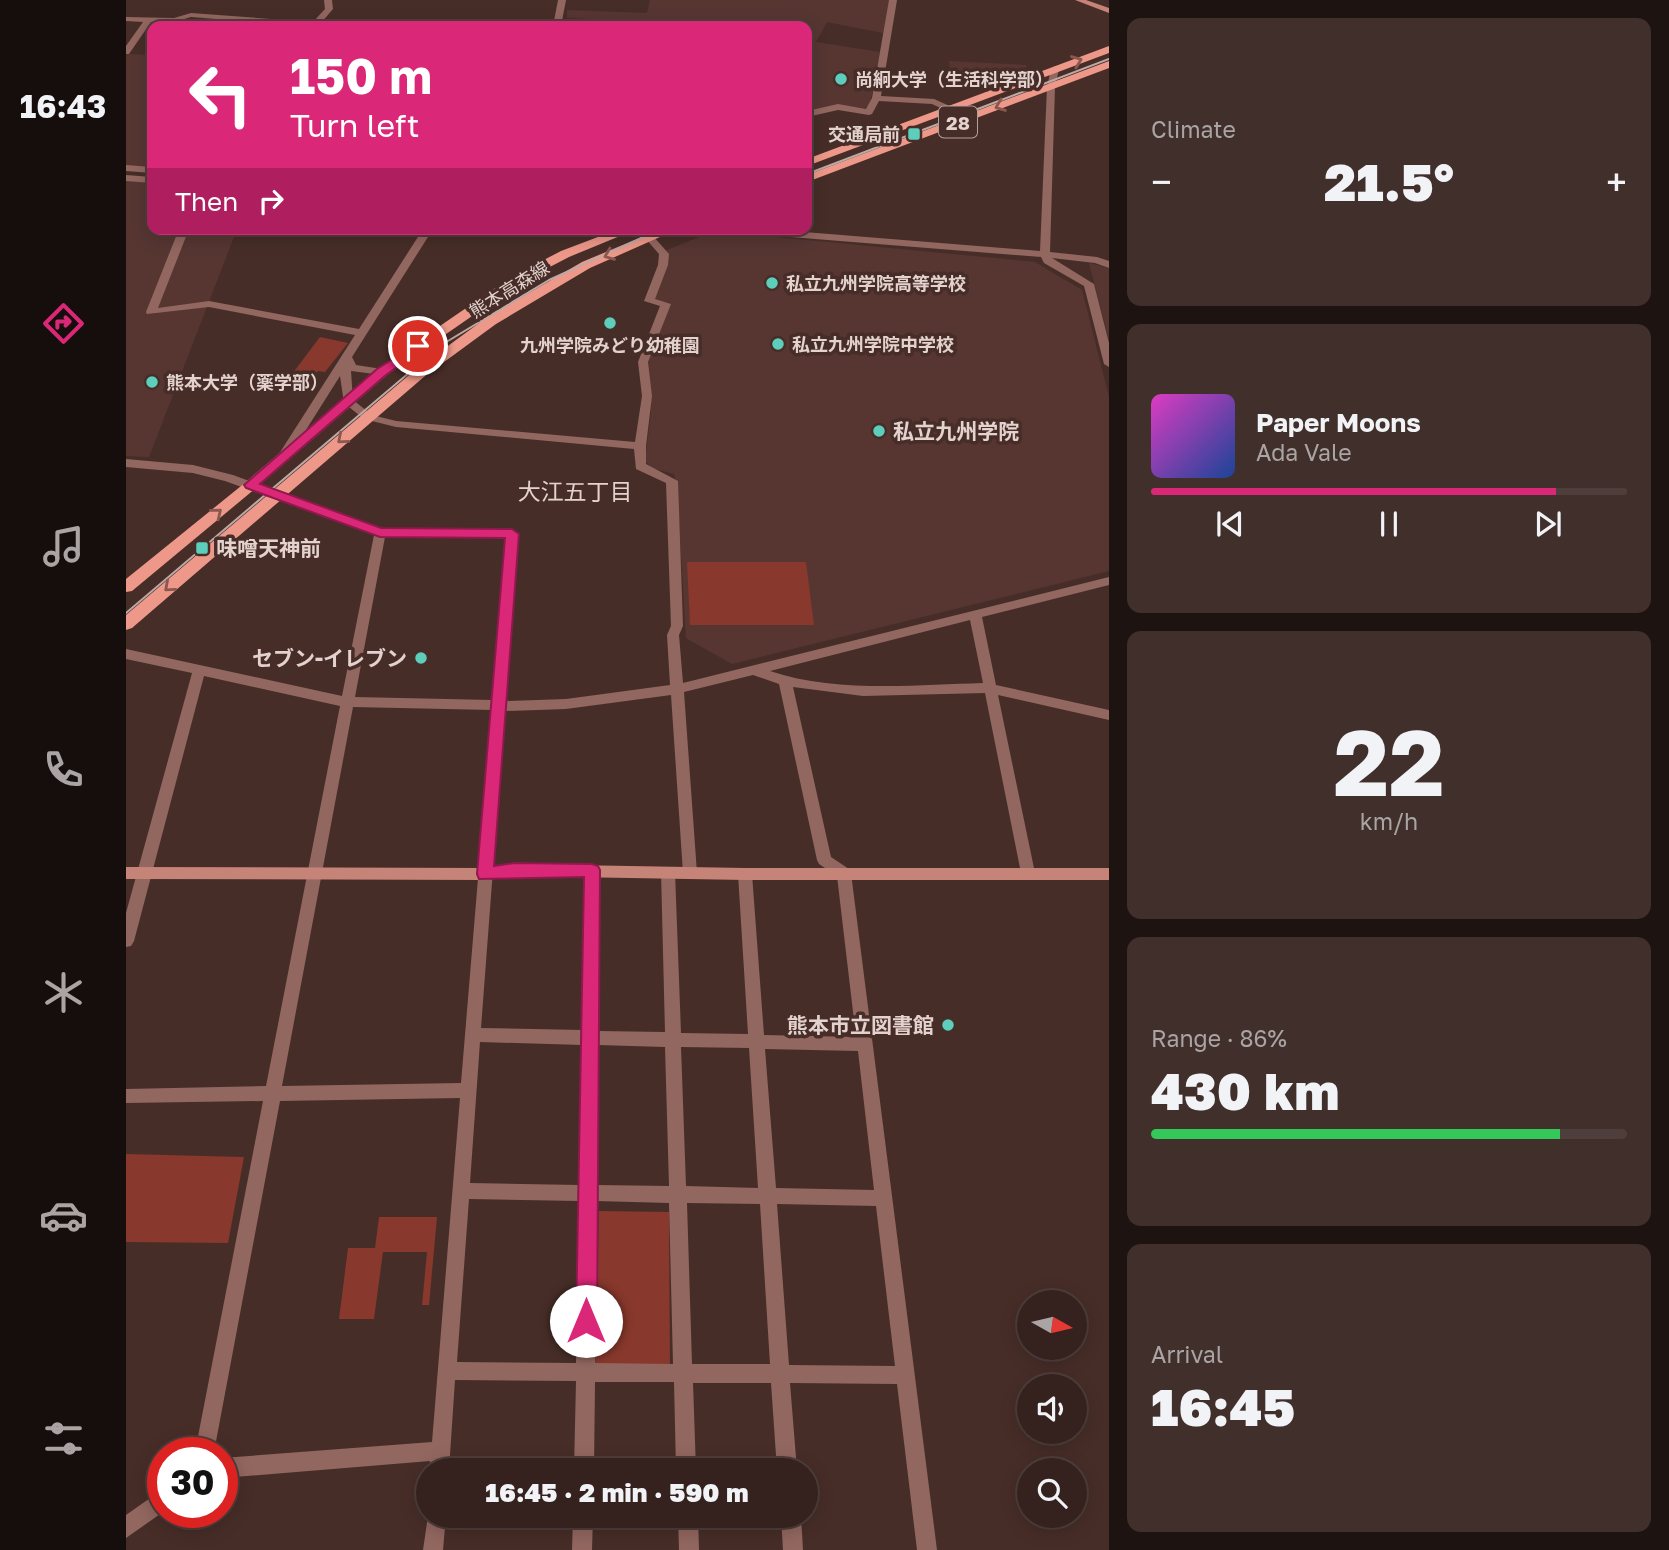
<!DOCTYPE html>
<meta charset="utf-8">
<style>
body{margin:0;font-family:"Golos Text","Noto Sans JP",sans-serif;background:#402f2b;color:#f1f3f6;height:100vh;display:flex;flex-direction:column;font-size:26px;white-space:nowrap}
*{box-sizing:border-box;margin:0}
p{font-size:23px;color:#aaa4a4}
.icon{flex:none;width:38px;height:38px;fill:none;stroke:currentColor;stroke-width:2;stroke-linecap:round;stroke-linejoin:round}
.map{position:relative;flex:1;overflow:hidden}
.panel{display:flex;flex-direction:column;gap:18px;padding:18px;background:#1d1310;width:560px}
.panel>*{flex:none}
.banner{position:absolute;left:21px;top:21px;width:665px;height:214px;border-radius:14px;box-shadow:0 4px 18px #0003,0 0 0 2px #4f3f3c;background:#db2777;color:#fff;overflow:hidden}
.needle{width:46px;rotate:98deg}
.fabs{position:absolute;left:891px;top:1290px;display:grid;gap:14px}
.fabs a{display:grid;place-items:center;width:70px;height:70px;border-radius:50%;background:#35221e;box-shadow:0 4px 18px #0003,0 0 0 2px #4f3f3c;font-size:35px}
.speed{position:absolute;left:21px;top:1437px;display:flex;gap:14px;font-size:35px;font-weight:700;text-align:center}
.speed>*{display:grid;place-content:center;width:91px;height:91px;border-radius:50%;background:#35221e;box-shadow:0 4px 18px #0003,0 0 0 2px #4f3f3c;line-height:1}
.speed .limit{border:10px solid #d22;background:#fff;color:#111}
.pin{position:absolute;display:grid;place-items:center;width:60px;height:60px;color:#fff;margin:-30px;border:4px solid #fff;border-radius:50%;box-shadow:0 2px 7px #0007}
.me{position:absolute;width:77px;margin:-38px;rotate:0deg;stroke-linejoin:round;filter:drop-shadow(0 0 5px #0008)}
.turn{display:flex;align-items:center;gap:24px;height:147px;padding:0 28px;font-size:32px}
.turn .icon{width:91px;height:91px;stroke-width:2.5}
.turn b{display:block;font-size:49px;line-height:60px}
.then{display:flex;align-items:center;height:66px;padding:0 28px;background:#0003;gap:14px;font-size:26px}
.big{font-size:52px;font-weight:800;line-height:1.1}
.panel .tile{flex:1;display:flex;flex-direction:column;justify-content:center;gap:10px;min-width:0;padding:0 24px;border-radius:14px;background:#402f2b}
.panel .dial{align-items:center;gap:0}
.dial b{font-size:91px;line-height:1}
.song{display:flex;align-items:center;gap:21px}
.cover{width:84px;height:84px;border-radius:10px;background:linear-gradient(135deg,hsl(310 70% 55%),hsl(220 70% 35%))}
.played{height:7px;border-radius:4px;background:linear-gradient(90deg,#db2777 85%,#4f3f3c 85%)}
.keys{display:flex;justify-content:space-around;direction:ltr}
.heat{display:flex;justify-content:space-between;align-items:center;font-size:38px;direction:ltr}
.charge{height:10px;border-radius:5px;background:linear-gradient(90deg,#34c759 86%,#4f3f3c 0)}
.trip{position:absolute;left:290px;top:1458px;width:402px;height:70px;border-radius:35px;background:#35221e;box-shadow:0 4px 18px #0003,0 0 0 2px #4f3f3c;font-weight:800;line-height:70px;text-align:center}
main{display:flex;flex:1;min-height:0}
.dock{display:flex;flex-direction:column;width:126px;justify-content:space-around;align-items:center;background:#150e0c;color:#aaa4a4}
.dock .icon{width:49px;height:49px}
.dock .on{color:#db2777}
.dock b{font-size:32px;color:#f1f3f6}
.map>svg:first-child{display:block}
.built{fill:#573632}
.green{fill:#88382c}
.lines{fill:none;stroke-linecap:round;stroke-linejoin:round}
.street{fill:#926760;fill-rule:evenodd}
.secondary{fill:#c68377;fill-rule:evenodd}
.primary{fill:#ee9889;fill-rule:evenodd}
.tram{stroke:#bca9a5;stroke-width:2}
.oneway{stroke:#8a584f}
.route{fill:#db2777;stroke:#8e194d;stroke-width:2}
.poi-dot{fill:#5ccebb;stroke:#472d28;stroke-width:2.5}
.labels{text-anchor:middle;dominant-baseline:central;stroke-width:7;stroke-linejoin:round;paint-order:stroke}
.far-poi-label{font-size:18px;font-weight:bold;fill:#e3d2ce;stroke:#472d28;text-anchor:start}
.far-street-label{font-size:18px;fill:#e3d2ce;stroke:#472d28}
.shield{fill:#472d28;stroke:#b4a09c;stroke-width:2}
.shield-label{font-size:19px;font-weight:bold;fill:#e3d2ce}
.poi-label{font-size:21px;font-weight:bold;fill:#e3d2ce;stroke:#472d28;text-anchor:start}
.neighbourhood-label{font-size:23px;fill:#e3d2ce;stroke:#472d28}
</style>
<main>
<nav class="dock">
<b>16:43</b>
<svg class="icon on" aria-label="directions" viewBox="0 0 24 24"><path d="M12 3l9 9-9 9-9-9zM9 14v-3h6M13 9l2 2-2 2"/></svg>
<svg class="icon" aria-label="music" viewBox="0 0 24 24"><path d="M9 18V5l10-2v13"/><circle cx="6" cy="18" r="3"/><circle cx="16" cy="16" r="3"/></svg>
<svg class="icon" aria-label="phone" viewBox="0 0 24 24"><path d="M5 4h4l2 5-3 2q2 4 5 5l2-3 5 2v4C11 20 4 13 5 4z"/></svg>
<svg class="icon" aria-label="climate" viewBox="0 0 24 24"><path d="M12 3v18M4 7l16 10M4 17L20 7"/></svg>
<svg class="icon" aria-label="car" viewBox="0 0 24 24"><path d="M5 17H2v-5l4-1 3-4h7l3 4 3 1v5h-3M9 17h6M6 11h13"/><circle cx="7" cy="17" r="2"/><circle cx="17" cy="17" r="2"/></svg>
<svg class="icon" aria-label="filters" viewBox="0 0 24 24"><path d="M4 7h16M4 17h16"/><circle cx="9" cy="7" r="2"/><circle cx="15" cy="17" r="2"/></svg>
</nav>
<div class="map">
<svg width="983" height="1550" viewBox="0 0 983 1550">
<rect width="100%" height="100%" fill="#472d28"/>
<g class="built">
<polygon points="524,0 765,0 757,33 701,22 690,42 754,52 743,109 711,105 690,112 681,112 681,26 596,26 441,18 441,10 521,13"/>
<polygon points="2,54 26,55 26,169 0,166 0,55"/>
<polygon points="823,61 900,65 901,67 881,74 824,71"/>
<polygon points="0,179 26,180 26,229 111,229 23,457 0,456"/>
<polygon points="588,231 909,262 956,290 983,397 983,571 606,664 560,638 551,486 548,474 526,468 519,461 525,412 522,367 524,350 544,303 528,300 540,262 541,250"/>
<polygon points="963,263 983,268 983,340"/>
</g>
<g class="green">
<polygon points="194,337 222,343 199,372 192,371 176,393 164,392 170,383 160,382"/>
<polygon points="561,562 680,562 688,625 564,625"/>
<polygon points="0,1154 118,1157 102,1243 0,1242"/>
<polygon points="473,1211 543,1212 544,1366 469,1365"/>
<polygon points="253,1217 311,1217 303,1305 296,1305 301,1252 257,1252 248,1319 213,1319 222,1248 249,1248"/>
</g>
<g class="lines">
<g class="street">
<polygon points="198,0 206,0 207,9 195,23 206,26 175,26 65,17 48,22 25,22 3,54 0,54 0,46 17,22 0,21 0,17 48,18 65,13 187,22 199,9"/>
<polygon points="432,0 440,0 435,26 427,26"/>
<polygon points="763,0 771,0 755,96 808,99 846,116 846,120 840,120 806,104 753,101 746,114 743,115 712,110 681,117 681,111 712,104 740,109 746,98"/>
<polygon points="929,66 933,69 929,87 924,252 971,257 983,261 983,268 969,263 926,258 968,284 983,343 983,367 978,364 958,286 918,263 915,257 601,232 596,229 641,229 914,251 921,87 925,69"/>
<polygon points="0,165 26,167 26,173 0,171"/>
<polygon points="0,175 26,177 26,183 0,181"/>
<path d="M53 229H63L32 308 83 301 233 329 297 229H307L226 357 230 365 256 369 261 372 256 375 225 371 227 400 246 415 270 421 509 442 516 396 512 362 534 306 518 301 532 265 533 254 519 238 527 236 543 254 542 265 529 299 545 304 522 362 526 396 520 446V464L552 481 557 626 553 635 557 683 983 577V585L856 617 870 685 983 710V720L872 695 909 873 907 877 902 879 897 877 895 873 859 693 737 696 667 687 705 857 723 869 725 873 811 1550H791L771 1384 664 1383 671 1470H651L645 1383H567L570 1470H550L548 1382H469L468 1470H448L450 1381 329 1380 323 1470H303L304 1461 96 1478V1458L306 1442 334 1098 154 1101 88 1452H69L137 1101 0 1103V1089L140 1086 214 706 78 676 8 941 5 946 0 947V913L66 673 0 659V649L216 696 248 535 99 481 67 473 0 467V459L67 465 107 475 255 529 390 531 392 534 380 701 440 699 544 685 541 635 545 626 540 483 510 469 508 449 270 427 238 419 218 403 214 376 161 460H153L151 457 229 335 83 307 21 314 20 312ZM259 537 380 538 366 700 229 697ZM844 620 857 683C790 685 708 693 644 671ZM627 675 653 684 691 860 693 864 711 876 730 1037 638 1035 626 874 624 870 619 868 614 870 612 874 622 1034 555 1033 549 872 547 868H537L535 872 539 1032 472 1031 473 870 471 866H461L459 870 456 1030 355 1028 379 711 440 709 545 695 557 873 559 877 564 879 569 877 571 873 558 692ZM227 707 366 710 335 1083 156 1086ZM354 1042 456 1045 453 1185 344 1183ZM472 1045 539 1047 543 1186 470 1185ZM555 1047 623 1048 632 1188 560 1186ZM639 1049 732 1051 748 1190 650 1188ZM343 1199 453 1201 450 1363 331 1362ZM470 1201 543 1203 547 1364 469 1363ZM561 1203 634 1204 644 1364H566ZM651 1204 750 1206 769 1366 663 1365Z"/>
<polygon points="37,1489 37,1512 0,1538 0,1515"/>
<polygon points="303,1509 303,1516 320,1516 317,1550 297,1550"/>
<polygon points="447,1516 467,1516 466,1550 446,1550"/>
<polygon points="552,1516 572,1516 573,1550 553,1550"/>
<polygon points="655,1516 675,1516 677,1550 657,1550"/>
</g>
<g class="secondary">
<polygon points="949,0 960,0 983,8 983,13"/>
<polygon points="388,864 619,868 983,868 983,880 619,880 388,876 359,880 0,879 0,867 359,868"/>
</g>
<g class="primary">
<polygon points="983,46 983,53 681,166 681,159"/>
<polygon points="983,61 983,68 681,182 681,175"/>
<polygon points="493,229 511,229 443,257 395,282 261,375 130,488 6,591 0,592 0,579 120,482 251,369 387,276 435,251"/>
<polygon points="535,229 552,229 464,268 370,324 299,376 6,628 0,630 0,615 289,370 360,318 456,262"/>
</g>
<g class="tram">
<polyline points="681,174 983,59"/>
<polyline points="0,613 317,344 423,280 535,229"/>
</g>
</g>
<defs><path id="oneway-chevron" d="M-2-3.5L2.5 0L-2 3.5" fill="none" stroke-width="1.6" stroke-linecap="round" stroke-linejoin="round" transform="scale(1.75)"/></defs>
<g class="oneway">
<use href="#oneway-chevron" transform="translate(951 61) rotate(-21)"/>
<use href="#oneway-chevron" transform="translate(874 106) rotate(159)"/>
<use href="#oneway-chevron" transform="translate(483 255) rotate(158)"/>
<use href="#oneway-chevron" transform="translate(216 439) rotate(140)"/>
<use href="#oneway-chevron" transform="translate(91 513) rotate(-39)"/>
<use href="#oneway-chevron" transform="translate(43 587) rotate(139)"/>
</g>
<polygon class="route" points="292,343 297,344 297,349 260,375 134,484 255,528 386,529 393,534 368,866 388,863 466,864 472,866 474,870 471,1321 468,1329 460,1332 453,1329 450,1321 458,877 353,879 351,874 379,538 254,537 120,488 118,485 251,369"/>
<g class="poi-dot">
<circle cx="715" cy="79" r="7"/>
<rect x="781" y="127" width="14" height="14" rx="3.5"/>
<circle cx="646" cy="283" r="7"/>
<circle cx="484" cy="323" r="7"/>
<circle cx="652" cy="344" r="7"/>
<circle cx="26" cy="382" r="7"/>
<circle cx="753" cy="431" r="7"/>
<rect x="69" y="541" width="14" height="14" rx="3.5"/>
<circle cx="295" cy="658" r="7"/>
<circle cx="822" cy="1025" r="7"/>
</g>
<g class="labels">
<g class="far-poi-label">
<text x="729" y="79">尚絅大学（生活科学部）</text>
<text x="774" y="134" text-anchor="end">交通局前</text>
<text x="660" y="283">私立九州学院高等学校</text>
<text x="666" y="344">私立九州学院中学校</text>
<text x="484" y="345" text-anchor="middle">九州学院みどり幼稚園</text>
<text x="40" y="382">熊本大学（薬学部）</text>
</g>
<g class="far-street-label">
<text transform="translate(383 289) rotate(-32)">熊本高森線</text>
</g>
<rect class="shield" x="813" y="106.5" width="38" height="31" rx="5"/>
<g class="shield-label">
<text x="832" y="122">28</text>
</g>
<g class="poi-label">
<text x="767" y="431">私立九州学院</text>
<text x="90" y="548">味噌天神前</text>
<text x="281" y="658" text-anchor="end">セブン-イレブン</text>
<text x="808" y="1025" text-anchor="end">熊本市立図書館</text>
</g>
<g class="neighbourhood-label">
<text x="449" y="491">大江五丁目</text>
</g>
</g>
</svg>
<div class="fabs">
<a><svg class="needle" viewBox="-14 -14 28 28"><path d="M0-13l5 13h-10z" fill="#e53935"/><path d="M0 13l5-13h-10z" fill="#aaa4a4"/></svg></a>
<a><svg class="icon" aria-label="sound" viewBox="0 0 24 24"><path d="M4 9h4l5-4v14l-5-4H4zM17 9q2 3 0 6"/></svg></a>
<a><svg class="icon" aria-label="search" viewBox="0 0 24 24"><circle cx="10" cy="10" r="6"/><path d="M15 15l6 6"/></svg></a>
</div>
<div class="speed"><div class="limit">30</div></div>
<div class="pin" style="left:292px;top:346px;background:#d93025"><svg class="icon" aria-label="arrive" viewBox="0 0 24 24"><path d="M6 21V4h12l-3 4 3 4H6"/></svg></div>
<svg class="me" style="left:460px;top:1321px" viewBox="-20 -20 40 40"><circle r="19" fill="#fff"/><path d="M0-13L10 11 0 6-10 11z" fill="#db2777"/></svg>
<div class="trip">16:45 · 2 min · 590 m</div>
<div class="banner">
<div class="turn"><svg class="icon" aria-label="left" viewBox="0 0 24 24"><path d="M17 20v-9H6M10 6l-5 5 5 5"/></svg><div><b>150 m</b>Turn left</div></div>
<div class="then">Then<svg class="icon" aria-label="right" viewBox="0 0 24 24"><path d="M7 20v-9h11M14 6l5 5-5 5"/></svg></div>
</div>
</div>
<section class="panel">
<div class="tile"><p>Climate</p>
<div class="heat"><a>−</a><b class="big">21.5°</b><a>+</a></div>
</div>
<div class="tile">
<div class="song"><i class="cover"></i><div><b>Paper Moons</b><p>Ada Vale</p></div></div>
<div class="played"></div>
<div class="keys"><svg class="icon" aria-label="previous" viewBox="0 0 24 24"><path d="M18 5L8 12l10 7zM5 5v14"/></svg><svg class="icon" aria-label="pause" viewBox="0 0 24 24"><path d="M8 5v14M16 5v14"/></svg><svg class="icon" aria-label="next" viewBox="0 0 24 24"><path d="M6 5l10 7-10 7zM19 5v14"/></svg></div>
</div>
<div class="tile dial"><b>22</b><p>km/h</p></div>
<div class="tile"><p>Range · 86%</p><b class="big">430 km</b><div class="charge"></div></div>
<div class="tile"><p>Arrival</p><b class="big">16:45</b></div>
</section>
</main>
